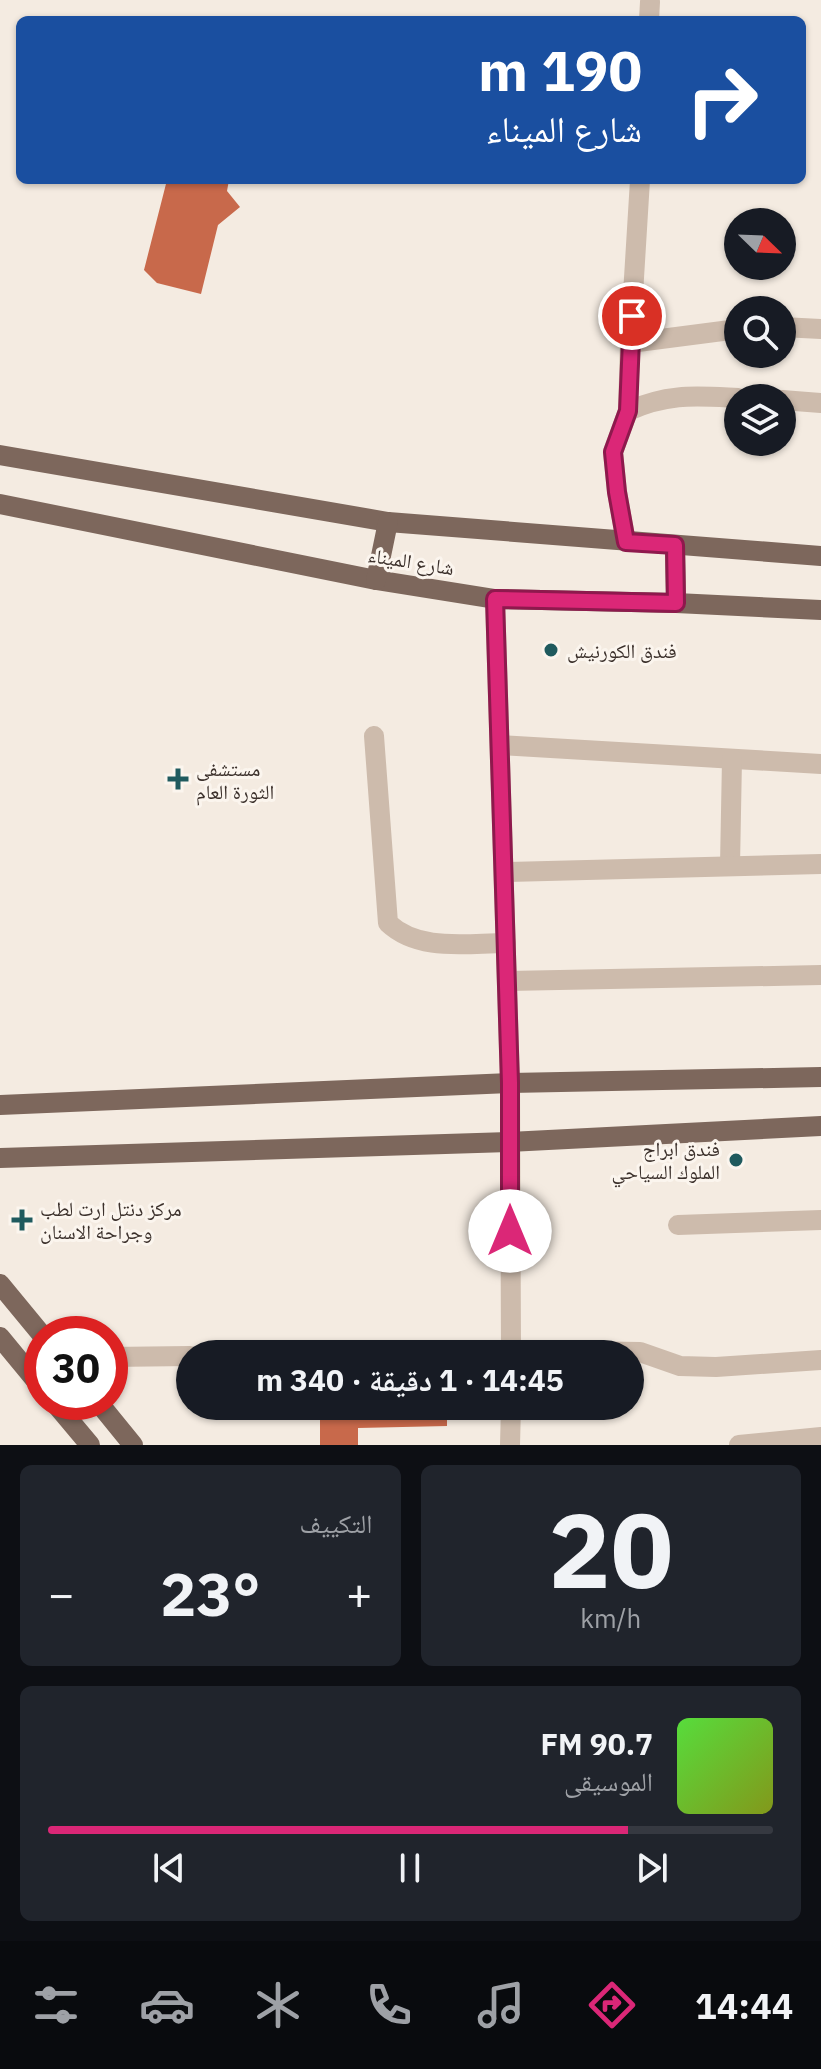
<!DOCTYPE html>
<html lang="ar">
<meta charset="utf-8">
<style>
body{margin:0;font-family:"IBM Plex Sans","Noto Naskh Arabic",sans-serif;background:#20242c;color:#f1f3f6;direction:rtl;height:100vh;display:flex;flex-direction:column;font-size:30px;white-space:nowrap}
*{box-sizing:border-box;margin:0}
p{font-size:26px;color:#9ea1a6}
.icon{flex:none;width:44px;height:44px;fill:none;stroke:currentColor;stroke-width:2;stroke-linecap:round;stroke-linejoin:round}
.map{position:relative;height:1445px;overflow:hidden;direction:ltr}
.details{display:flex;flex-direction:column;gap:20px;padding:20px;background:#0d0f14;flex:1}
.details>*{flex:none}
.top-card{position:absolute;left:16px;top:16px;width:790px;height:168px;border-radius:12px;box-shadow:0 2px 6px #0004;direction:rtl;background:#1a4fa0;color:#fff;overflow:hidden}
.needle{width:52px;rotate:113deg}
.fabs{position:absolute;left:724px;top:208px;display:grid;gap:16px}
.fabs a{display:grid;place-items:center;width:72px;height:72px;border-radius:50%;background:#171b24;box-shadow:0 2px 6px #0004;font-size:40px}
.speed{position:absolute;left:24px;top:1316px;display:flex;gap:16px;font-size:40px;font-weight:700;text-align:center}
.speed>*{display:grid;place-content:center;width:104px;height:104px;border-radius:50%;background:#171b24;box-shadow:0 2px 6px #0004;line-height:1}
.speed .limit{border:12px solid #d22;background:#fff;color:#111}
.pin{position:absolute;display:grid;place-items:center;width:68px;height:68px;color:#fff;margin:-34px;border:4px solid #fff;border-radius:50%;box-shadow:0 2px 8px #0007}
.me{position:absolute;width:88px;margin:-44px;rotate:0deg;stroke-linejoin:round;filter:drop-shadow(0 0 6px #0008)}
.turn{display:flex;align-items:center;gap:28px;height:168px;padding:0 32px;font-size:36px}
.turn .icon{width:104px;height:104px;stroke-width:2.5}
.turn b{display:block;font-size:56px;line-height:68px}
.big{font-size:60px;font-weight:800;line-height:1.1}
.details .card{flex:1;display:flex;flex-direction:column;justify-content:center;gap:12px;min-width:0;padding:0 28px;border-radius:12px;background:#20242c}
.details .dial{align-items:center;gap:0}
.dial b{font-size:104px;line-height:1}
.song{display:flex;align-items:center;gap:24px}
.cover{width:96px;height:96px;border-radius:12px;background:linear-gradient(135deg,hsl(110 70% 55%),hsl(70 70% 35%))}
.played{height:8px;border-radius:4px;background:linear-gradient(90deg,#db2777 80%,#363941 80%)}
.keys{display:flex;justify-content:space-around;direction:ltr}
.heat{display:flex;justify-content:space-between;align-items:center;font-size:44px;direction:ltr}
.details .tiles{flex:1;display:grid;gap:20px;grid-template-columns:1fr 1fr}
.card:last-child{grid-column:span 2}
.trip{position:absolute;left:176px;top:1340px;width:468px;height:80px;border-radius:40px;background:#171b24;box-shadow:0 2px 6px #0004;font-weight:800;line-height:80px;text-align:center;direction:rtl}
.dock{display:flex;height:128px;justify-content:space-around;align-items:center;background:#090b0e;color:#9ea1a6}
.dock .icon{width:56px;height:56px}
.dock .current{color:#db2777}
.dock b{font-size:36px;color:#f1f3f6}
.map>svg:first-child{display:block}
.building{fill:#c8694b}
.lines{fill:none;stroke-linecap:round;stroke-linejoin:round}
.minor{stroke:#cdbbac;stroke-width:20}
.major{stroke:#7d675c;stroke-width:20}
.route-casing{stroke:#8e194d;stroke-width:20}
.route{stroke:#db2777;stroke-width:14}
.poi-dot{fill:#1f5a5e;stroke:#fbf5ee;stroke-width:3}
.labels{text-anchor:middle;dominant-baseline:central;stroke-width:6;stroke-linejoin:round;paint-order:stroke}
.street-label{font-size:20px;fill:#3b302b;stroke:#fbf5ee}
.poi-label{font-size:20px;fill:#3b302b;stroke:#fbf5ee;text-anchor:start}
</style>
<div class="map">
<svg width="821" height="1445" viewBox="0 0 821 1445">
<rect width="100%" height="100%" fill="#f4ebe1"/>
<g class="building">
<polygon points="167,180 229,180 227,191 240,207 218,225 201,294 157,283 144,270"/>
<polygon points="320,1406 447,1406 447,1426 358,1428 358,1445 320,1445"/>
</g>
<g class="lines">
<g class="minor">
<polyline points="649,20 650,2"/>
<polyline points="782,327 821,329"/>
<polyline points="630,343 640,180"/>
<polyline points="782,400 821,403"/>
<polyline points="628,411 630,343 738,329"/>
<path d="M626 542 617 492 613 452 628 411C669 393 695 396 738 398"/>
<polyline points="495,599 510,1083 511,1354"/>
<path d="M374 736 388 923C419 952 466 943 506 943"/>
<polyline points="500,745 821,764"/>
<polyline points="730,866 732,759"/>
<polyline points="504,872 821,864"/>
<polyline points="507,981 821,975"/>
<polyline points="678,1225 821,1220"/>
<polyline points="293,1354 511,1350 640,1352 680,1366 716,1367 821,1360"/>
<polyline points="110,1357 190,1356"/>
<polyline points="510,1445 511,1406"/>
<polyline points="739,1445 821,1437"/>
</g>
<g class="major">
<polyline points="0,455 388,522 821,556"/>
<polyline points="0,504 376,580 495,599 676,603 821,610"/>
<polyline points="675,545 676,603"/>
<polyline points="376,580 388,522"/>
<polyline points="0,1105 510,1083 821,1077"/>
<polyline points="0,1158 509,1142 821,1126"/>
<polyline points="0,1284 42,1335"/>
<polyline points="0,1337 42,1388"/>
<polyline points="54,1402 90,1445"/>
<polyline points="98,1402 133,1445"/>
</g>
</g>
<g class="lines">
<g class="route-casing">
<polyline id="route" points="510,1231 510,1083 495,599 676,603 675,545 626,542 617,492 613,452 628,411 632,316"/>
</g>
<use href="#route" class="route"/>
</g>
<g class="poi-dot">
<circle cx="551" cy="650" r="8"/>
<path d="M174 767h8v8h8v8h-8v8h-8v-8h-8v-8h8z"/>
<circle cx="736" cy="1160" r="8"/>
<path d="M18 1208h8v8h8v8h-8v8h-8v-8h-8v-8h8z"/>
</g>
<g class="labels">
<g class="street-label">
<text transform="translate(411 561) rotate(9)">شارع الميناء</text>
</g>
<g class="poi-label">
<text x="567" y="650">فندق الكورنيش</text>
<text x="196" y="768">مستشفى<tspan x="196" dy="23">الثورة العام</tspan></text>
<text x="720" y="1148" text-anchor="end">فندق ابراج<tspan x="720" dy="23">الملوك السياحي</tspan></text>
<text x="40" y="1208">مركز دنتل ارت لطب<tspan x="40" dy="23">وجراحة الاسنان</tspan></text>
</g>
</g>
</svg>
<div class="fabs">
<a><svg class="needle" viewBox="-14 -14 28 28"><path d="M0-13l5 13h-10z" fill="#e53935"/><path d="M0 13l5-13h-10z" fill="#9ea1a6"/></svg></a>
<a><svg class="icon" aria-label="search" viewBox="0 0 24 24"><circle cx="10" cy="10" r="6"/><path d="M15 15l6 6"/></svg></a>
<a><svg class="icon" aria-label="layers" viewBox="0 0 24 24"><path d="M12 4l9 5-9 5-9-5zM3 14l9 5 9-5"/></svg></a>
</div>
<div class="speed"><div class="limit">30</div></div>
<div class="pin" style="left:632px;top:316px;background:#d93025"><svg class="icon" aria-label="arrive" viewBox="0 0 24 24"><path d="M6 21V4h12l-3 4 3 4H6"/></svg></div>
<svg class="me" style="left:510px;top:1231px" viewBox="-20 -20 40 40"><circle r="19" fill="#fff"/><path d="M0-13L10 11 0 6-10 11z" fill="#db2777"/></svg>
<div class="trip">14:45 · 1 دقيقة · 340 m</div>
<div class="top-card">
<div class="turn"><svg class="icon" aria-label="right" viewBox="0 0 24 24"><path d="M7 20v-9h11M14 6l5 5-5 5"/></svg><div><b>190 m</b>شارع الميناء</div></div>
</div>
</div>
<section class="details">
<div class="tiles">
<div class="card dial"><b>20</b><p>km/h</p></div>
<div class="card"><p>التكييف</p>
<div class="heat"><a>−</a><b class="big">23°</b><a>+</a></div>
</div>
<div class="card">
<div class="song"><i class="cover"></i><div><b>90.7 FM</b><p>الموسيقى</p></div></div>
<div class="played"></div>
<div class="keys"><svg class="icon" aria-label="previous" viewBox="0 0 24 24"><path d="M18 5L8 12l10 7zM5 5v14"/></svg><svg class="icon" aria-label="pause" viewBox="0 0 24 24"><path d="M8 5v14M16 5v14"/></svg><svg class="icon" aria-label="next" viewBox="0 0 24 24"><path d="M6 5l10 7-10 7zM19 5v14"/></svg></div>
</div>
</div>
</section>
<nav class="dock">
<b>14:44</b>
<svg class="icon current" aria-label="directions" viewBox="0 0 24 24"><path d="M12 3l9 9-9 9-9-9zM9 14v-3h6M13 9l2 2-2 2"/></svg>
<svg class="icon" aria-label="music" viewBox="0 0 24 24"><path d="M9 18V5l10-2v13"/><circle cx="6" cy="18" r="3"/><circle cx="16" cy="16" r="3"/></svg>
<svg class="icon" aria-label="phone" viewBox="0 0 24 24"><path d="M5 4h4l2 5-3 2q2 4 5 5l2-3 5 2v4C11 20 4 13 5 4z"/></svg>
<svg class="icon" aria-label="climate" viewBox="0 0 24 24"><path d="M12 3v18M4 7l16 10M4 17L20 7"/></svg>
<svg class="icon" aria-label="car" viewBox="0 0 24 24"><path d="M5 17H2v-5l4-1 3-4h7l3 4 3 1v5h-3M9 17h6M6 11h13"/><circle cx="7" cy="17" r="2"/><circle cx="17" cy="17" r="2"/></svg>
<svg class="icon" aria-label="filters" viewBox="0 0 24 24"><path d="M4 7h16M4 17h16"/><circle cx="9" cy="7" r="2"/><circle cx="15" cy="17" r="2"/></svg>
</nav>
